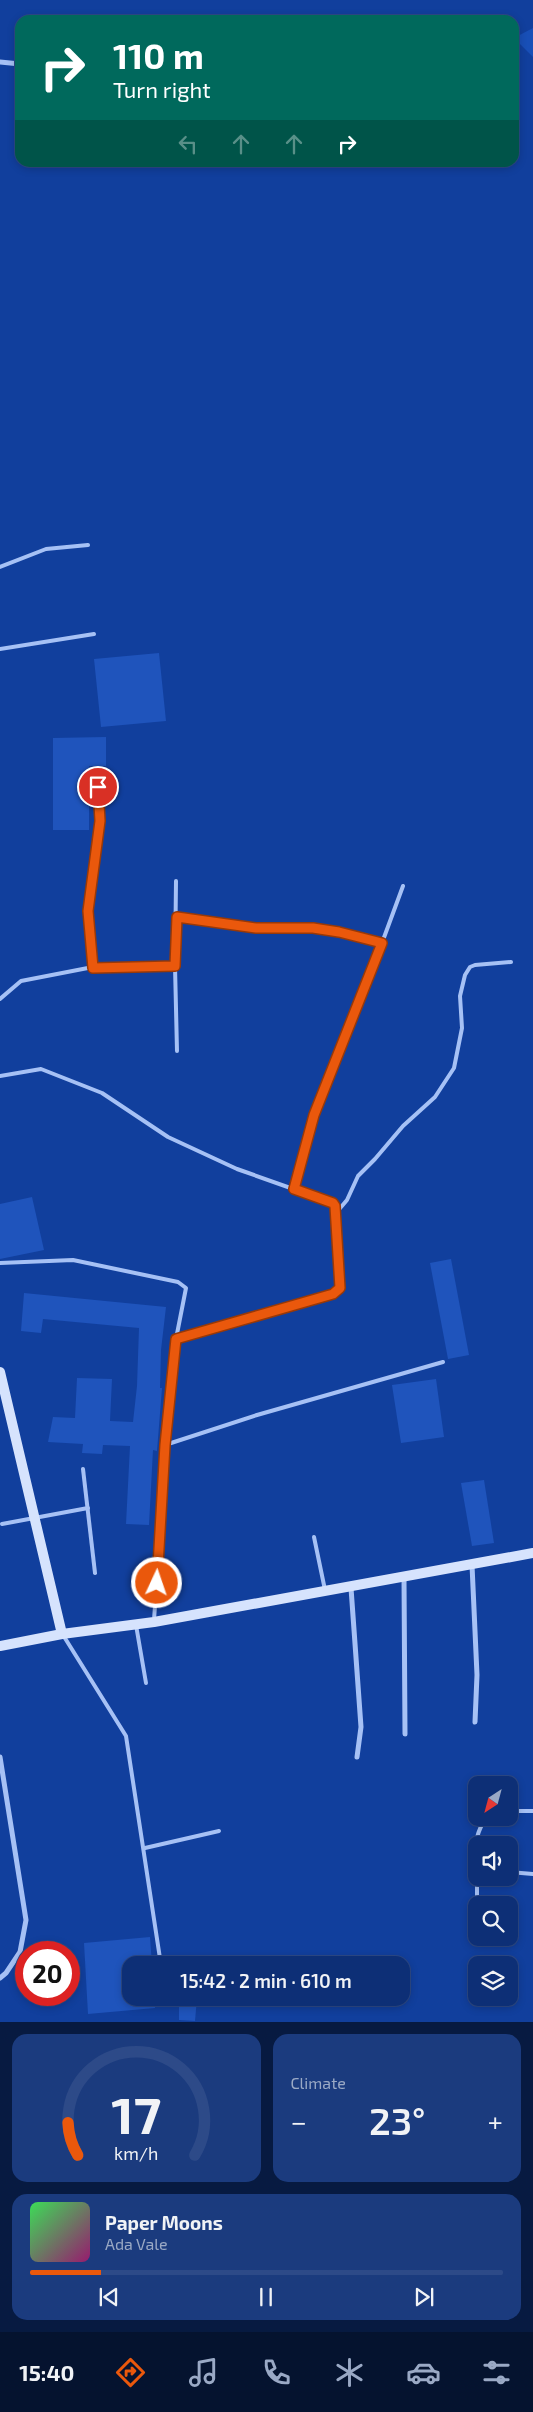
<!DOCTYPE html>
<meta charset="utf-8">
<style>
body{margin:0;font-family:"Exo 2",sans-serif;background:#1b3b7e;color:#f1f3f6;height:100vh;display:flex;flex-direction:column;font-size:19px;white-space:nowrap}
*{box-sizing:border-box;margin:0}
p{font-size:16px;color:#9aa9c5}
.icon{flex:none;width:28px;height:28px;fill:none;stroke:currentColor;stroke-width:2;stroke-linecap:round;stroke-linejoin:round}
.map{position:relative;height:2022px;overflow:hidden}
.sheet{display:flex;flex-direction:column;gap:12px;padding:12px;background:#071a41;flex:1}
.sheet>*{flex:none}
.hud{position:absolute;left:15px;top:15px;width:504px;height:152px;border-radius:15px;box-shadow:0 2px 8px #0003,0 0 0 1px #2d4a88;background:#00695c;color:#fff;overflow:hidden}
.needle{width:32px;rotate:216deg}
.controls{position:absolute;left:468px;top:1776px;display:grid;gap:10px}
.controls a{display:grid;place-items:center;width:50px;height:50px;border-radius:10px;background:#0d2f76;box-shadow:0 2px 8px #0003,0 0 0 1px #2d4a88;font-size:25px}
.speed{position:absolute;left:15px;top:1941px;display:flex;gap:10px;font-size:25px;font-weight:700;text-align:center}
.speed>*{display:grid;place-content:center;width:65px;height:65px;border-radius:50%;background:#0d2f76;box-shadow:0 2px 8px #0003,0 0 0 1px #2d4a88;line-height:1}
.speed .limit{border:8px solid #d22;background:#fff;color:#111}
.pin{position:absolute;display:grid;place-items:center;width:42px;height:42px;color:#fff;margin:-21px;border:2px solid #fff;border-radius:50%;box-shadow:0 1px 5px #0007}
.me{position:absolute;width:55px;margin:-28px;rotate:3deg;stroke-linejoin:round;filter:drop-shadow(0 0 4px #0008)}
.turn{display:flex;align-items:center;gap:18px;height:105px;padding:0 15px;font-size:22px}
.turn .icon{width:65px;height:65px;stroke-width:2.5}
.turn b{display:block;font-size:35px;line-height:42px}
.lanes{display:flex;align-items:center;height:48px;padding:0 15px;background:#0003;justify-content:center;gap:25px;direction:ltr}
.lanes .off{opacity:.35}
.big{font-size:38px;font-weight:600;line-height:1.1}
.sheet .widget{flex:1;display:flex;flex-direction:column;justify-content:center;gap:8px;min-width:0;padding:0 18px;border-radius:15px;background:#1b3b7e}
.sheet .dial{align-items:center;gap:0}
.dial svg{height:130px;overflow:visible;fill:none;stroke:#2d4a88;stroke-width:7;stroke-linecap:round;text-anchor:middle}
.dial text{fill:#f1f3f6;stroke:none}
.song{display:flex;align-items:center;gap:15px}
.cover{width:60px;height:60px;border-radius:8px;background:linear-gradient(135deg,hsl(130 70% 55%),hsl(320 70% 35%))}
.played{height:5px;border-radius:2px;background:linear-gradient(90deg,#ea580c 15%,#2d4a88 15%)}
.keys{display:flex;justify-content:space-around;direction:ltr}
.heat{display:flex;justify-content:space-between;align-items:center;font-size:28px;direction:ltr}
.sheet .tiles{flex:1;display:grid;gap:12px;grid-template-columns:1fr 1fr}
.widget:last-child{grid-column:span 2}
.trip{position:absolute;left:122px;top:1956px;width:288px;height:50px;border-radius:15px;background:#0d2f76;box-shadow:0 2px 8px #0003,0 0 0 1px #2d4a88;font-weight:600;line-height:50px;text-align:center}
.menu{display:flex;height:80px;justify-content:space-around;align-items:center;background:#05132f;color:#9aa9c5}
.menu .icon{width:35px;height:35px}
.menu .active{color:#ea580c}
.menu b{font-size:22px;color:#f1f3f6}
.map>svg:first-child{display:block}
.green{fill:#184fb7}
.building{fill:#1f54bc}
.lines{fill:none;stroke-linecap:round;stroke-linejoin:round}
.lane{stroke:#a6c1f5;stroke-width:4}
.street{stroke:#a6c1f5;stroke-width:5}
.secondary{stroke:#d6e3fd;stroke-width:10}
.route-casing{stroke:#983908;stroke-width:12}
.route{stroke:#ea580c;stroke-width:9}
</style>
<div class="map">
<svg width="533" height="2022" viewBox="0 0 533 2022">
<rect width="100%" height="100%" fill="#113f9d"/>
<polygon class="green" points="533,28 533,57 514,38"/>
<g class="building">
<polygon points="159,653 166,721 101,727 94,659"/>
<polygon points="106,737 106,766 89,766 89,830 53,830 53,738"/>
<polygon points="32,1197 44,1250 0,1259 0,1204"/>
<polygon points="451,1259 469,1355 448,1359 430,1263"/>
<polygon points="24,1293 166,1307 161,1350 160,1388 162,1388 157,1451 153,1450 149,1525 126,1524 130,1446 103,1445 102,1454 82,1453 83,1444 48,1442 53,1417 75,1418 77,1378 112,1379 110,1421 133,1422 137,1386 139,1328 43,1319 41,1333 21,1331"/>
<polygon points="436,1379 444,1437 401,1443 392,1385"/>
<polygon points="484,1480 494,1543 472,1546 461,1483"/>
<polygon points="150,1937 152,1965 131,1965 131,1998 154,1998 155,2008 88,2014 84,1943"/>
<polygon points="179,1998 197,1998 195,2021 179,2020"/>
</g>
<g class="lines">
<g class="lane">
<polyline points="0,567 46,549 88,545"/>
<polyline points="0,649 94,634"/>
<polyline points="177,917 256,928 313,928 339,932 382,943"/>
<polyline points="175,966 177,1051"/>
<polyline points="93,967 88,911 100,821 98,787"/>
<polyline points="0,999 21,981 93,967 175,966 176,881"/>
<polyline points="0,1076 41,1069 102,1093 168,1137 237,1169 333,1203 335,1206 340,1281 340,1289 333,1294 176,1339 173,1349 154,1620"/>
<polyline points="294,1189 315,1115 355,1016 403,886"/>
<polyline points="336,1213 347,1200 358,1176 375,1159 403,1126 435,1097 454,1068 462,1028 460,996 465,975 470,967 475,965 511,962"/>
<polyline points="0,1263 73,1260 178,1282 186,1288 176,1339"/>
<polyline points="165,1445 257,1415 443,1362"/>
<polyline points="83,1469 95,1573"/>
<polyline points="2,1524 88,1508"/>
<polyline points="314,1537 325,1590"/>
<polyline points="136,1625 146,1683"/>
<polyline points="63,1635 126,1736 161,1965"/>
<polyline points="509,1811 533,1811"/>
<polyline points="145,1848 219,1831"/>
<path d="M476 1859C474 1843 477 1831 486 1818"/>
<polyline points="509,1872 533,1874"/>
<polyline points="477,1902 477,1878"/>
</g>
<g class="street">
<polyline points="0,62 20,64"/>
<polyline points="472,1565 477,1675 475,1722"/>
<polyline points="404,1578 405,1734"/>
<polyline points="351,1588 361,1727 357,1757"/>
<polyline points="0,1757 26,1920 20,1952 6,1973 0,1978"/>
</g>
<g class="secondary">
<polyline points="0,1372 62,1634"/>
<polyline points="0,1646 62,1634 154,1622 533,1553"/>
</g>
</g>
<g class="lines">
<g class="route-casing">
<polyline id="route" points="98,787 100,821 88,911 93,968 175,966 177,917 256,928 313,928 339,932 382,943 314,1115 294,1189 333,1203 335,1206 340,1288 333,1294 176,1339 165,1445 157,1583"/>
</g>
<use href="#route" class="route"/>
</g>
</svg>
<div class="controls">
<a><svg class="needle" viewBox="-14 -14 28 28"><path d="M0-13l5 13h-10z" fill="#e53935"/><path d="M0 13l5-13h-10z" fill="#9aa9c5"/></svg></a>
<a><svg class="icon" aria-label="sound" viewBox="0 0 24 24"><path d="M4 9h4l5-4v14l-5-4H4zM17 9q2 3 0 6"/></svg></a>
<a><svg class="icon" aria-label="search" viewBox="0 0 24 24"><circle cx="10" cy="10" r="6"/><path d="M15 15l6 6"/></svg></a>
<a><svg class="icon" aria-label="layers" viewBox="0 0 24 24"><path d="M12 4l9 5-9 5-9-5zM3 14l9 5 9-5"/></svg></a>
</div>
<div class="speed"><div class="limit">20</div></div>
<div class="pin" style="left:98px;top:787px;background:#d93025"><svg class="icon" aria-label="arrive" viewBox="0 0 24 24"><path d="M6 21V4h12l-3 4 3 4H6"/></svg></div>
<svg class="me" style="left:157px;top:1583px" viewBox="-20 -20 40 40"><circle r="17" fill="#ea580c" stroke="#fff" stroke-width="3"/><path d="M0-11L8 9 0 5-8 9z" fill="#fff"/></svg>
<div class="trip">15:42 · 2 min · 610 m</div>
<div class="hud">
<div class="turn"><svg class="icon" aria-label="right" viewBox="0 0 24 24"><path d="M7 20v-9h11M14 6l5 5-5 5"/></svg><div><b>110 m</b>Turn right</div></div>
<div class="lanes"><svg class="icon off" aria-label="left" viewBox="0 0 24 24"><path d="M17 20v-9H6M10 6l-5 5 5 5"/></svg><svg class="icon off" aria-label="ahead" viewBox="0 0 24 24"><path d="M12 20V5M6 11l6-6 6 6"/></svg><svg class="icon off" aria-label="ahead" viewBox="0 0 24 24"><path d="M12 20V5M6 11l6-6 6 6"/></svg><svg class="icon" aria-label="right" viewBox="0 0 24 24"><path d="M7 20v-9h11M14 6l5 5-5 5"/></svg></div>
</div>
</div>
<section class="sheet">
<div class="tiles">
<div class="widget dial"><svg viewBox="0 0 100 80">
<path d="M14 69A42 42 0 1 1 86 69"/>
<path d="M14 69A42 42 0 0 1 8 49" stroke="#ea580c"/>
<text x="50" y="56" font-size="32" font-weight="700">17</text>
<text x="50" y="72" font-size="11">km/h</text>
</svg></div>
<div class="widget"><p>Climate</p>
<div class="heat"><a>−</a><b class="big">23°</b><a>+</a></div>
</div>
<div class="widget">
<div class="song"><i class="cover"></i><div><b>Paper Moons</b><p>Ada Vale</p></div></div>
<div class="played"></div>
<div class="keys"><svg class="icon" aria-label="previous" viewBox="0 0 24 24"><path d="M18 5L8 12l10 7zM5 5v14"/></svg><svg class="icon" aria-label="pause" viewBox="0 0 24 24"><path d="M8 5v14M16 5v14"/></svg><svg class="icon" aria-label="next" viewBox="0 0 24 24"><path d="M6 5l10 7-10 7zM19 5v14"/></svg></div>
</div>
</div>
</section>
<nav class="menu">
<b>15:40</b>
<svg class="icon active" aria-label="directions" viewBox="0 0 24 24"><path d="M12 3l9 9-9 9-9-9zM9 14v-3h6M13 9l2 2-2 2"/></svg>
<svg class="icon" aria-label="music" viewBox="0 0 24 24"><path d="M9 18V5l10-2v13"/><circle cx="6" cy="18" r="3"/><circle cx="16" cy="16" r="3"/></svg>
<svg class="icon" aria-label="phone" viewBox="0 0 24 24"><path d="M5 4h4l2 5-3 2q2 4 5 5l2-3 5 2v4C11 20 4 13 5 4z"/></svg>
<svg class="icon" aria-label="climate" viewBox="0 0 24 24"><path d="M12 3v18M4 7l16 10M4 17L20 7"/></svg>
<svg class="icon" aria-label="car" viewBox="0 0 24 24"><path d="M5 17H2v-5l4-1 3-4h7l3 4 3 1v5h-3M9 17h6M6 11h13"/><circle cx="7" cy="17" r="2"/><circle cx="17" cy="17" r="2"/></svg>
<svg class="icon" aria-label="filters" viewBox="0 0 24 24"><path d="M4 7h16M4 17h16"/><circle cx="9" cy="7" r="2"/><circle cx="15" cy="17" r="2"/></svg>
</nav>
